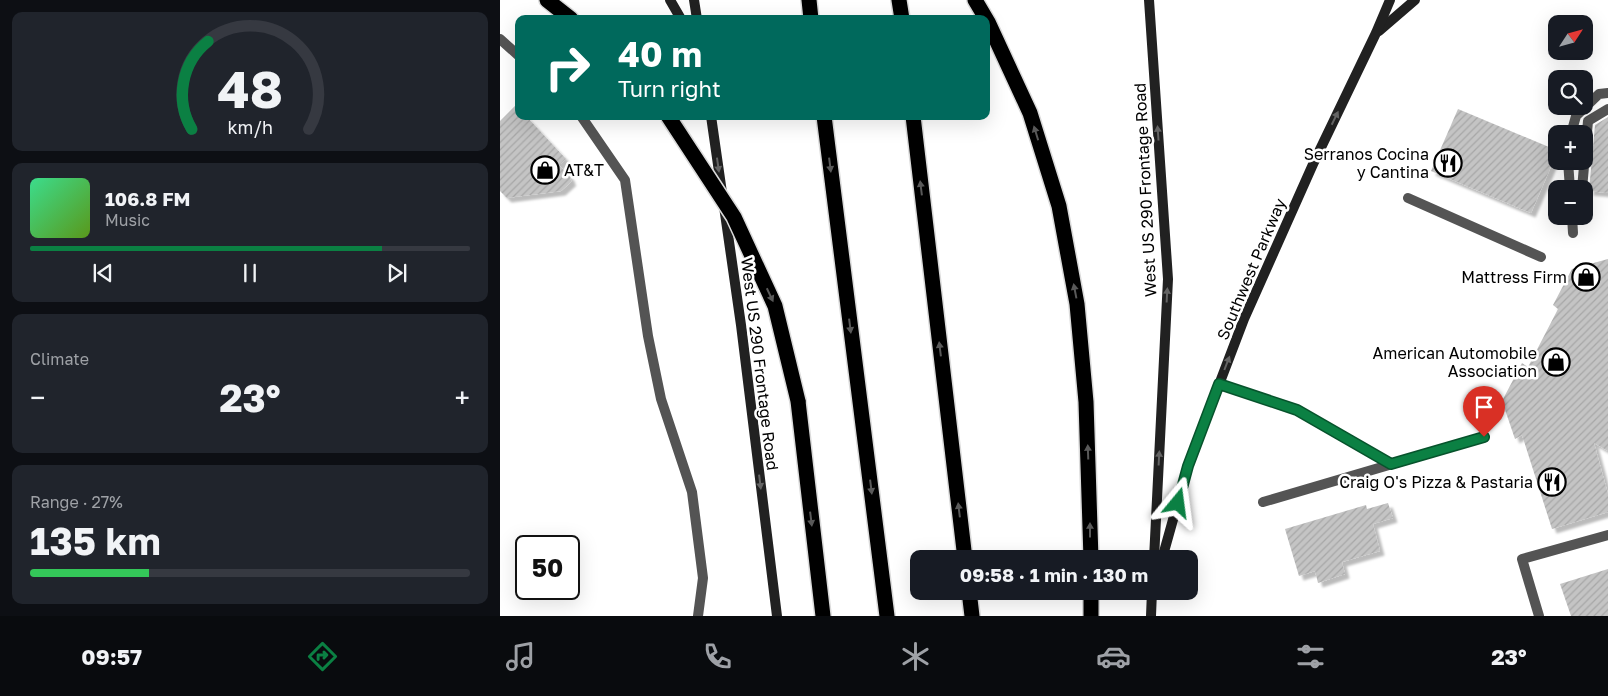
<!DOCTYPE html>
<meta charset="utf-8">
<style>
body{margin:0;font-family:"Golos Text",sans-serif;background:#20242c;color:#f1f3f6;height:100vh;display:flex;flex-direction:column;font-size:19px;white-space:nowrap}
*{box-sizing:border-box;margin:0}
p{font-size:16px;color:#9ea1a6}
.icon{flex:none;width:28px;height:28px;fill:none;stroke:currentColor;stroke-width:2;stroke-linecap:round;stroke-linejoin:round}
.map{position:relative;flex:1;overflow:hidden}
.details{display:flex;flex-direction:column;gap:12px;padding:12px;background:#0d0f14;width:500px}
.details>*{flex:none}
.top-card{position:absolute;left:15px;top:15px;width:475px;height:105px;border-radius:10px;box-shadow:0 5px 20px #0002;background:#00695c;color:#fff;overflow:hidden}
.needle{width:32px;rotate:54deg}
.fabs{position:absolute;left:1048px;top:15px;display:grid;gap:10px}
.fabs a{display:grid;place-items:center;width:45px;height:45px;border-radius:10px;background:#171b24;box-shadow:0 5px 20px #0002;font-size:25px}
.speed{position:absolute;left:15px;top:535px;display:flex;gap:10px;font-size:25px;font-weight:700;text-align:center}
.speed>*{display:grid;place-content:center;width:65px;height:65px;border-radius:50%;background:#171b24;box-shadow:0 5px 20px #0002;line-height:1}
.speed .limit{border:2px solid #111;border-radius:8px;background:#fff;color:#111}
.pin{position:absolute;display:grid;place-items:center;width:42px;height:42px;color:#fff;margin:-51px -21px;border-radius:50% 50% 50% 0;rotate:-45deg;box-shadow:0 0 5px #0007}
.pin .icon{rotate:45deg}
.me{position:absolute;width:55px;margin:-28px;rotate:16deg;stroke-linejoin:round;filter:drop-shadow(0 0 4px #0008)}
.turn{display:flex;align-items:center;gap:18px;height:105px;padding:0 20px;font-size:22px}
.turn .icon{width:65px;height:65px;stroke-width:2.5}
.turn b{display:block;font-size:35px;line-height:42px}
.big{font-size:38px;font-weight:700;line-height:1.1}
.details .tile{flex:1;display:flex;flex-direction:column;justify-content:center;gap:8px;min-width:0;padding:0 18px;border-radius:10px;background:#20242c}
.details .dial{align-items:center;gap:0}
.dial svg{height:130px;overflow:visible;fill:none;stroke:#363941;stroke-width:7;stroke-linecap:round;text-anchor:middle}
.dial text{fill:#f1f3f6;stroke:none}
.song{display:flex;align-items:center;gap:15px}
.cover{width:60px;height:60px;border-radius:8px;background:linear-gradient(135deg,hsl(150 70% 55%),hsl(90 70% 35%))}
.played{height:5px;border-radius:2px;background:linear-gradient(90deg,#0b8043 80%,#363941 80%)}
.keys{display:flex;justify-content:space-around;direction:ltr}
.heat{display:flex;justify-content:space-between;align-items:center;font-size:28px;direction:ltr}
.charge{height:8px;border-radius:4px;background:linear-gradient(90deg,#34c759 27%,#363941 0)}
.trip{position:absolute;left:410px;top:550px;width:288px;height:50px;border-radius:10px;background:#171b24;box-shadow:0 5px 20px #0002;font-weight:700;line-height:50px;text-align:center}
.menu{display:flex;height:80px;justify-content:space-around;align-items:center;background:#090b0e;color:#9ea1a6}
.menu .icon{width:35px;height:35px}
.menu .on{color:#0b8043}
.menu b{font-size:22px;color:#f1f3f6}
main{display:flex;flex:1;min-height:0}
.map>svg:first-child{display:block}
.building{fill:url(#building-hatch);filter:url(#shadow)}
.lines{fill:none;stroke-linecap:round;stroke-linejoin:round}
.highway-casing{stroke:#dbdbdb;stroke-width:18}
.lane{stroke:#545454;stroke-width:10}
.secondary{stroke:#212121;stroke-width:10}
.highway{stroke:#000;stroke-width:15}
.highway-bridge-casing{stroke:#dbdbdb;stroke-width:18;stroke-linecap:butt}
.highway-bridge{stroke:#000;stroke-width:15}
.oneway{fill:#646464}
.oneway2{fill:#595959}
.route-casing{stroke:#07532c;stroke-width:12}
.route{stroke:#0b8043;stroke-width:9}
.labels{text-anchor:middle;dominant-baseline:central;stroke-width:5;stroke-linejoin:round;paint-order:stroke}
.poi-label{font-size:16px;fill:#000;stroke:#fff;text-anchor:end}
.street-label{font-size:16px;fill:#000;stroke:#fff}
</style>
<main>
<section class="details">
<div class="tile dial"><svg viewBox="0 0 100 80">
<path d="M14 69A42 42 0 1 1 86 69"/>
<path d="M14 69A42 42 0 0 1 24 15" stroke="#0b8043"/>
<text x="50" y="56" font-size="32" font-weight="700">48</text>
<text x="50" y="72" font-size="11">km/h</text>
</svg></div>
<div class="tile">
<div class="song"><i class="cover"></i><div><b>106.8 FM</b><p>Music</p></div></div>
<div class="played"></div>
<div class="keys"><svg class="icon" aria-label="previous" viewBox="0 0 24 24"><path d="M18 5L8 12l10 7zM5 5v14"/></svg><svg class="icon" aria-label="pause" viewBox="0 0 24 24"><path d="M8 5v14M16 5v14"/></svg><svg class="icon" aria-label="next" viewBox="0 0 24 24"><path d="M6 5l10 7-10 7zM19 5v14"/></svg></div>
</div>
<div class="tile"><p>Climate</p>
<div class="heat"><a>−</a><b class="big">23°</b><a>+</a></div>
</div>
<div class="tile"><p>Range · 27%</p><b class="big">135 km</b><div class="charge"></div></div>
</section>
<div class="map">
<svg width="1108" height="616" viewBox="0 0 1108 616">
<defs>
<pattern id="building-hatch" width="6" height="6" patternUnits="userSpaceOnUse" patternTransform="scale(1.25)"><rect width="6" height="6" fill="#c4c4c4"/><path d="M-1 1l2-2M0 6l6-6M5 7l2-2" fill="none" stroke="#a7a7a7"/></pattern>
<filter id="shadow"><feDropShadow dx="4.5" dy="4.5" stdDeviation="1" flood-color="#0004"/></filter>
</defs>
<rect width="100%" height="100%" fill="#fff"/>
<g class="building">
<polygon points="16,105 19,108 19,116 26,116 66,159 59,165 71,178 70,179 72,181 61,191 7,198 0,191 0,121"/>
<polygon points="958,109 1056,150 1056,155 1031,213 931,171"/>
<polygon points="1108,117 1108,193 1089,191 1095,125"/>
<polygon points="1108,259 1108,451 1094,443 1108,494 1108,512 1052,529 1022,435 1015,439 1002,401 1022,363 1028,367 1058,309 1053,305 1072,269"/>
<polygon points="888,503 893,518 873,524 880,551 842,562 845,574 818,583 815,571 799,576 785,529 866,505 867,509"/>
<polygon points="1108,569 1108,616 1071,616 1060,584"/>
</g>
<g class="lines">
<g class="highway-casing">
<g id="highway">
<polyline points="47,0 71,19"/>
<polyline points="309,0 311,19"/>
<polyline points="399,0 402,19"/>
<polyline points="475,0 488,22 530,113 559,206 577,304 586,402 591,559"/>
<polyline points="324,116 387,616"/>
<polyline points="413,116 465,559"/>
<polyline points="298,401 323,616"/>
<polyline points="469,591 472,616"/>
<polyline points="591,591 591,616"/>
</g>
</g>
<g class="lane">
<polyline points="0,39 19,56"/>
<polyline points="81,116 125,180 148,336 161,399 192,492 203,578 198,616"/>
<polyline points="1071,134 1076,116 1099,94 1108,93"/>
<polyline points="1068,161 1070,189"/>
<polyline points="1082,189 1088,121 1108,109"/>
<polyline points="908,198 1041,257"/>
<polyline points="1072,216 1073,233"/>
<polyline points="719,384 797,410 891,464"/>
<polyline points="763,502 984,437"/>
<polyline points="1039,616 1022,559 1108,535"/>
</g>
<g class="secondary">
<polyline points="170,0 181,19"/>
<polyline points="194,0 197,19"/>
<polyline points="649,0 668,279 654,559"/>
<polyline points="879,31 915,0"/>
<polyline points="211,116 241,325 277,616"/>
<polyline points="662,559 688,466 744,319 814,162 876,33 890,0"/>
<polyline points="651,616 652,591"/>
</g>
<use href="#highway" class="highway"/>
<g class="highway-bridge-casing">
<polyline id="highway-bridge" points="168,116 234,217 275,306 298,401"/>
</g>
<use href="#highway-bridge" class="highway-bridge"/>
</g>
<defs><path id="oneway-solid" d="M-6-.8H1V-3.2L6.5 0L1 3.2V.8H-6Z" transform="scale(1.25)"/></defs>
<g class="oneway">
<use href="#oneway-solid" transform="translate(835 118) rotate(-64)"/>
<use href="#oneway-solid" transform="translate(658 133) rotate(-94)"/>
<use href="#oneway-solid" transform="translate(218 165) rotate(82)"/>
<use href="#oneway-solid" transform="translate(667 295) rotate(-87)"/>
<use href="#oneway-solid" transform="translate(727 363) rotate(-69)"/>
<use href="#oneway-solid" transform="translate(659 458) rotate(-87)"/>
<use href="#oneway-solid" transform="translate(260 482) rotate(83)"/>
</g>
<g class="oneway2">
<use href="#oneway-solid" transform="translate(536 133) rotate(-107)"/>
<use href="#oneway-solid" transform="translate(330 165) rotate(83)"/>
<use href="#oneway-solid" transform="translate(421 188) rotate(-97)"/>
<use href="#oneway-solid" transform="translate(575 291) rotate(-101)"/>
<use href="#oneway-solid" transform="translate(270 295) rotate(65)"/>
<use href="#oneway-solid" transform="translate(350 326) rotate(83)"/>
<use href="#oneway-solid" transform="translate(440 349) rotate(-97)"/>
<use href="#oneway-solid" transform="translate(588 452) rotate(-92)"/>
<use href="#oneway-solid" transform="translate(371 487) rotate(83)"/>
<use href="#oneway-solid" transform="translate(459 510) rotate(-97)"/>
<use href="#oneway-solid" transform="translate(311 519) rotate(83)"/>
<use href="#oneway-solid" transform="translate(590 530) rotate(-90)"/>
</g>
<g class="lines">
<g class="route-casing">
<polyline id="route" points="678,503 688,466 719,384 797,410 891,464 984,437"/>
</g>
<use href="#route" class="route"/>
</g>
<defs>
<g id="restaurant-ring" transform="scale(1.4375)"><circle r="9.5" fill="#fff" stroke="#000" stroke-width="1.5"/><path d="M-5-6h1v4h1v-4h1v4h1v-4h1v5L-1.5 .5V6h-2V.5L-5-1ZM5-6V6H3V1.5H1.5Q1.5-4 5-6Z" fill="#000"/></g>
<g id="shop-ring" transform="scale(1.4375)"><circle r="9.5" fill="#fff" stroke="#000" stroke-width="1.5"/><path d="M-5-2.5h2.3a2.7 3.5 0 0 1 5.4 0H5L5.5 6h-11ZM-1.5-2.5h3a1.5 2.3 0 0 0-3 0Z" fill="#000"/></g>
</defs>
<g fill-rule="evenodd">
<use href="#restaurant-ring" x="948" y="163"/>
<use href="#shop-ring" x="45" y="170"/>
<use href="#shop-ring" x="1086" y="277"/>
<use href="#shop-ring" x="1056" y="362"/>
<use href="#restaurant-ring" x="1052" y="482"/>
</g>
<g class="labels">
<g class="poi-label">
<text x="929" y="154">Serranos Cocina<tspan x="929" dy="18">y Cantina</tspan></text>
<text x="64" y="170" text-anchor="start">AT&amp;T</text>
<text x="1067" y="277">Mattress Firm</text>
<text x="1037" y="353">American Automobile<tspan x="1037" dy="18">Association</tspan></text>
<text x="1033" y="482">Craig O's Pizza &amp; Pastaria</text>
</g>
<g class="street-label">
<text transform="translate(645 190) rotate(-93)">West US 290 Frontage Road</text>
<text transform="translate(751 269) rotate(-67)">Southwest Parkway</text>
<text transform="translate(260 364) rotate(83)">West US 290 Frontage Road</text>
</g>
</g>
</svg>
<div class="fabs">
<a><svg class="needle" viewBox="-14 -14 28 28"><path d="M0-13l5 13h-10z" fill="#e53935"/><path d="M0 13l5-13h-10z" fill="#9ea1a6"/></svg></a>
<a><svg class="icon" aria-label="search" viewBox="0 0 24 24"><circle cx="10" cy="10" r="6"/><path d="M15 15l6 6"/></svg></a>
<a>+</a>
<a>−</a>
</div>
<div class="speed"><div class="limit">50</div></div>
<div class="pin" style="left:984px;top:437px;background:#d93025"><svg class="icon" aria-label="arrive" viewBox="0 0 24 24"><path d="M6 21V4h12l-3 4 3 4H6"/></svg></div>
<svg class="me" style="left:678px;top:503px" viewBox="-20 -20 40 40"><path d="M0-17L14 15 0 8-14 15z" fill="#0b8043" stroke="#fff" stroke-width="4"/></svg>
<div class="trip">09:58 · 1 min · 130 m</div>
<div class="top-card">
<div class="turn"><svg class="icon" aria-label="right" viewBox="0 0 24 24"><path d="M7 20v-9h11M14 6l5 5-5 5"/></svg><div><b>40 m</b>Turn right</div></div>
</div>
</div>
</main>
<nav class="menu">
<b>09:57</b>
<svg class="icon on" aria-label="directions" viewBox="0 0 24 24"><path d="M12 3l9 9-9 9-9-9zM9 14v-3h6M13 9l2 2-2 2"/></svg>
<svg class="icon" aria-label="music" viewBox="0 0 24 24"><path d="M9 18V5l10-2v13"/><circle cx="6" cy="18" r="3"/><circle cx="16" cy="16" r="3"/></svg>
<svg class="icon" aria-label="phone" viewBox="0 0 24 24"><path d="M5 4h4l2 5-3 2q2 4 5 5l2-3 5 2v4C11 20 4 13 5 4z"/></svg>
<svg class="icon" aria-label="climate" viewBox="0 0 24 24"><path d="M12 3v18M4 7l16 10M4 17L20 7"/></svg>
<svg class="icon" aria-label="car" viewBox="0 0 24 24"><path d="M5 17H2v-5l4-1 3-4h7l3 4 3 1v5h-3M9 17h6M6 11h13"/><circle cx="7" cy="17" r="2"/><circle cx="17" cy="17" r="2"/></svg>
<svg class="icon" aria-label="filters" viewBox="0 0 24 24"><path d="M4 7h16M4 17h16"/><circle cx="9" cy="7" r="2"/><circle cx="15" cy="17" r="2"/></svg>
<b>23°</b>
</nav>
